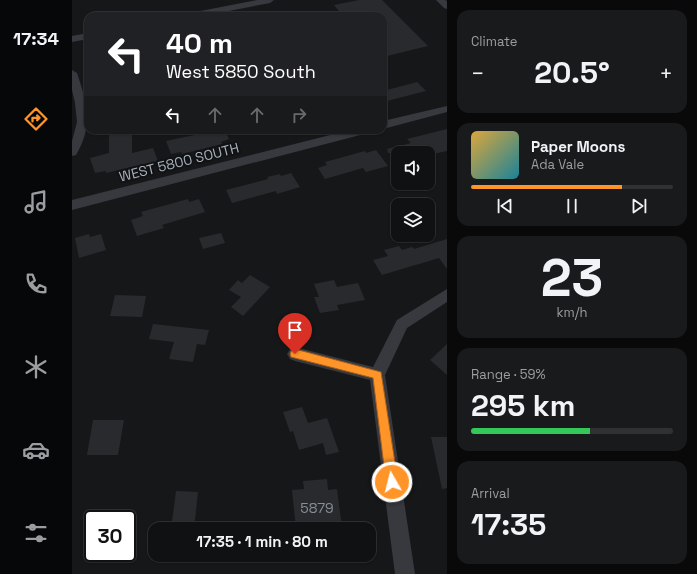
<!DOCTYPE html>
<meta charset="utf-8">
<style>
body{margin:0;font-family:"Space Grotesk",sans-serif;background:#191a1c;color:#f1f3f6;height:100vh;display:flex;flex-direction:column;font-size:15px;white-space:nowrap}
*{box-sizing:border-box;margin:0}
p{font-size:13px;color:#9c9da0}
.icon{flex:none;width:22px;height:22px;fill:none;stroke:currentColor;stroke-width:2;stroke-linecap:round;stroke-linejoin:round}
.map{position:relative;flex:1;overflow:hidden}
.drawer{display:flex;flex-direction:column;gap:10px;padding:10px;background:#09090a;width:250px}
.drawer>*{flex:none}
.hud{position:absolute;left:12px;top:12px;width:303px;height:122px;border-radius:12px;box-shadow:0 1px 3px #0004,0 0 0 1px #303133;background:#202124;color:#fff;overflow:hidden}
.buttons{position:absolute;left:319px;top:146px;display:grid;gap:8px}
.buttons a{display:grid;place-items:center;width:44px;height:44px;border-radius:8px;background:#101113;box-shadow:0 1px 3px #0004,0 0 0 1px #303133;font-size:20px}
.speed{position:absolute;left:12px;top:510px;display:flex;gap:8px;font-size:20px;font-weight:700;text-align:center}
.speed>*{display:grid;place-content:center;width:52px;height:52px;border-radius:50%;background:#101113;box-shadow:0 1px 3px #0004,0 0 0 1px #303133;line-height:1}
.speed .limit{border:2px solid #111;border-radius:6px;background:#fff;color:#111}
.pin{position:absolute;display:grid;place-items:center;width:34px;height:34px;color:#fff;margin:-41px -17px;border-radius:50% 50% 50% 0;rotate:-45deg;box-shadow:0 0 4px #0007}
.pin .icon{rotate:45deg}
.me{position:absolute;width:44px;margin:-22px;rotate:352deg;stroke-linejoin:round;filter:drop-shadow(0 0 3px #0008)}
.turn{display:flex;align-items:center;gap:14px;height:84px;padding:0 16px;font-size:18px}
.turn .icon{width:52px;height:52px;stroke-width:2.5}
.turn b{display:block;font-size:28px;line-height:34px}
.lanes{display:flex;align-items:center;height:38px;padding:0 16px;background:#0003;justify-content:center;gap:20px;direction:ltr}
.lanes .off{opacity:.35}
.big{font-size:30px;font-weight:600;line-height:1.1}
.drawer .tile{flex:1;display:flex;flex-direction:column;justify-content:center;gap:6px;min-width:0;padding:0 14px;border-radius:12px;background:#191a1c}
.drawer .dial{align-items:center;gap:0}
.dial b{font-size:52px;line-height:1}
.song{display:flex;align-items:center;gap:12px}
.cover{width:48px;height:48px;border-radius:6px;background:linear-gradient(135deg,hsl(40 70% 55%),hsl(190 70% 35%))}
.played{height:4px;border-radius:2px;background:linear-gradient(90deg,#ff9428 75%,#303133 75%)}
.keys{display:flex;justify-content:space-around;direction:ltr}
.heat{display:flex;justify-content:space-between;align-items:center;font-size:22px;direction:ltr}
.charge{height:6px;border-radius:3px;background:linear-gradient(90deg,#34c759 59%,#303133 0)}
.trip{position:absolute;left:76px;top:522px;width:228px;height:40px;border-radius:12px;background:#101113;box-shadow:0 1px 3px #0004,0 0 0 1px #303133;font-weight:600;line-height:40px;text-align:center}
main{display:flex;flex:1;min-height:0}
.tab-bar{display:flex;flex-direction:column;width:72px;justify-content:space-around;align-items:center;background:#060708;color:#9c9da0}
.tab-bar .icon{width:28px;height:28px}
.tab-bar .on{color:#ff9428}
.tab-bar b{font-size:18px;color:#f1f3f6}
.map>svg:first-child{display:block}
.building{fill:#292a2d}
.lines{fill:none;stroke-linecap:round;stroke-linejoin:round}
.minor{fill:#37393e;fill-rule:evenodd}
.route{fill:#ff9428;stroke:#a6601a}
.labels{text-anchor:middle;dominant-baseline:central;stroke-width:4;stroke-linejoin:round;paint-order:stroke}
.street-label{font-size:14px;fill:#a7b0ba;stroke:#111214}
.near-number-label{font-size:14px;fill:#878e96}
</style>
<main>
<nav class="tab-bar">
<b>17:34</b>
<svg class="icon on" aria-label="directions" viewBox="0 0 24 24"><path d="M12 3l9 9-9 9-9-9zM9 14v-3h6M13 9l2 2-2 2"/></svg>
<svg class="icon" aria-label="music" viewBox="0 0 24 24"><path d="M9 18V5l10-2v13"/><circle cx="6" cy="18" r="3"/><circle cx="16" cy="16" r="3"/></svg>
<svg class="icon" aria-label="phone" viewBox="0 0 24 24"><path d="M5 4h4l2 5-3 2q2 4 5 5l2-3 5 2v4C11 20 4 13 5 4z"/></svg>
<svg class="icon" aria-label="climate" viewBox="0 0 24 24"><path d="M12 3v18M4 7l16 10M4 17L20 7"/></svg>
<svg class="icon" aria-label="car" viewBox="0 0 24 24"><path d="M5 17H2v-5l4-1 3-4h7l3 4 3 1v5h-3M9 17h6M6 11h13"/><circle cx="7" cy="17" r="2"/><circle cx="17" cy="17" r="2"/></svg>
<svg class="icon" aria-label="filters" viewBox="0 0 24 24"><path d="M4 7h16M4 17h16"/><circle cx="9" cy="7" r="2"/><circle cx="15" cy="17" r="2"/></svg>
</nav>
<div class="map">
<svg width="375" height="574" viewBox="0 0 375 574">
<rect width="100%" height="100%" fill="#161719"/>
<g class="building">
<polygon points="287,0 310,0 356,46 311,57 311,16 271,16 262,5"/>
<polygon points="345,82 354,91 311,102 311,91"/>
<polygon points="375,129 375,151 356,155 356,153 316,153 315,149 339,143 335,139"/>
<polygon points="37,130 60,130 60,153 81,148 86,161 34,173 34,171 23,173 18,158 37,153"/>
<polygon points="146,130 153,130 157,139 149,142 150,144 110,154 109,152 99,154 94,141"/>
<polygon points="304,150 316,166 294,172 291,168 253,179 246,168 255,165 253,162 293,151 294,153"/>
<polygon points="219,173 228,187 205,194 204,191 160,203 154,190 196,179 195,177 208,174 209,176"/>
<polygon points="116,199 117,202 127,199 133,212 90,225 92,228 65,236 59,220 71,216 69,212"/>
<polygon points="149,233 153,243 131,249 127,238"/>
<polygon points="17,234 18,237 29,234 34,250 7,258 3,238"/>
<polygon points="375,239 375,269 367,258 310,275 301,260 316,256 312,250 327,246 330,250 340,247 342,249"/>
<polygon points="178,275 198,287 171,316 159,307 169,297 157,290 166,280 170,283"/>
<polygon points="262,280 265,287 286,283 293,300 265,305 267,310 248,313 242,297 247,297 242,284"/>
<polygon points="43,295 74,296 70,317 38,316"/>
<polygon points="81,324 137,330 133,345 125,344 121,362 97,359 102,342 77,339"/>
<polygon points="375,344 375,375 358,360"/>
<polygon points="230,407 236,423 255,418 267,452 254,455 251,443 227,450 221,431 218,432 211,412"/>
<polygon points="21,420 52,420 46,455 15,455"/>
<polygon points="359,437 375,437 375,488 370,489"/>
<polygon points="255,479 256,490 265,489 270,527 224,529 220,490 232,489 231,481"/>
<polygon points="104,491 126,492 122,529 99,529"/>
</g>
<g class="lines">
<g class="minor">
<polygon points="185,0 202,0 198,3 131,16 113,16 118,13"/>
<polygon points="364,0 373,0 375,1 375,9 372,8"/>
<polygon points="16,33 16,39 0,42 0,36"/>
<path d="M0 70 5 73C15 103 22 125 4 155L0 156V141L5 122 3 103 0 90Z"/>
<polygon points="375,106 375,112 311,129 311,121"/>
<polygon points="278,130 298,130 296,133 292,134 0,210 0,200"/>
<polygon points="375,289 375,302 335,328 313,375 343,574 323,574 298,380 223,361 218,359 215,354 218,349 223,347 301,367 325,320"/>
</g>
</g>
<polygon class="route" points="223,349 309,372 326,482 324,486 320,488 316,486 314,482 301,378 219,357 218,354 219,351"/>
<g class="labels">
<g class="street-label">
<text transform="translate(107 162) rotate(-14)">WEST 5800 SOUTH</text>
</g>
<g class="near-number-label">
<text x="245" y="508">5879</text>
</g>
</g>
</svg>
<div class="buttons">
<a><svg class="icon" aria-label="sound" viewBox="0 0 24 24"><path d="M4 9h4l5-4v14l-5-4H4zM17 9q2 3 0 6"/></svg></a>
<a><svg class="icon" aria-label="layers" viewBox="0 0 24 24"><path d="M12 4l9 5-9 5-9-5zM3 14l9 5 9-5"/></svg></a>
</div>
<div class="speed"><div class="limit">30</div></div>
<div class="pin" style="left:223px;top:354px;background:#d93025"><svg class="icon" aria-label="arrive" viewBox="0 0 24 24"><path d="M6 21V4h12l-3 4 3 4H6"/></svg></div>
<svg class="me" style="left:320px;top:482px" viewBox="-20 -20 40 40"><circle r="17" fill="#ff9428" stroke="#fff" stroke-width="3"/><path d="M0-11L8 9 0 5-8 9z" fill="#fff"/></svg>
<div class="trip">17:35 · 1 min · 80 m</div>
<div class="hud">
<div class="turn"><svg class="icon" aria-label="left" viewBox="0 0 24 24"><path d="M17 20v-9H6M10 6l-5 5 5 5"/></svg><div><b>40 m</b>West 5850 South</div></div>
<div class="lanes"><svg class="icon" aria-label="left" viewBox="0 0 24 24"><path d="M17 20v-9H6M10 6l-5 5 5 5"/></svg><svg class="icon off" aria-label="ahead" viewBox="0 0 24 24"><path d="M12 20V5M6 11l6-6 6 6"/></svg><svg class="icon off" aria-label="ahead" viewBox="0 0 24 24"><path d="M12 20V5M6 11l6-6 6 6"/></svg><svg class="icon off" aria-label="right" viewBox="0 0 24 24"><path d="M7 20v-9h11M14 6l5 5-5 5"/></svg></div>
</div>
</div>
<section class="drawer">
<div class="tile"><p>Climate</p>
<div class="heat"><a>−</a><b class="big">20.5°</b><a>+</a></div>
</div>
<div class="tile">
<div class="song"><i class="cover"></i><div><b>Paper Moons</b><p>Ada Vale</p></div></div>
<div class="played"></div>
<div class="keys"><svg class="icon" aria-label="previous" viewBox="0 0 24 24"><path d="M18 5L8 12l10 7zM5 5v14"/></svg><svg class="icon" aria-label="pause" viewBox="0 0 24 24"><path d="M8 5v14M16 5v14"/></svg><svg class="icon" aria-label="next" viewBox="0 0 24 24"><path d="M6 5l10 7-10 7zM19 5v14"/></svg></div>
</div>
<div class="tile dial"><b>23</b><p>km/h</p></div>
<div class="tile"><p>Range · 59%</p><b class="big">295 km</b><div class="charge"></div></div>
<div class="tile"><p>Arrival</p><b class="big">17:35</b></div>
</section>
</main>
